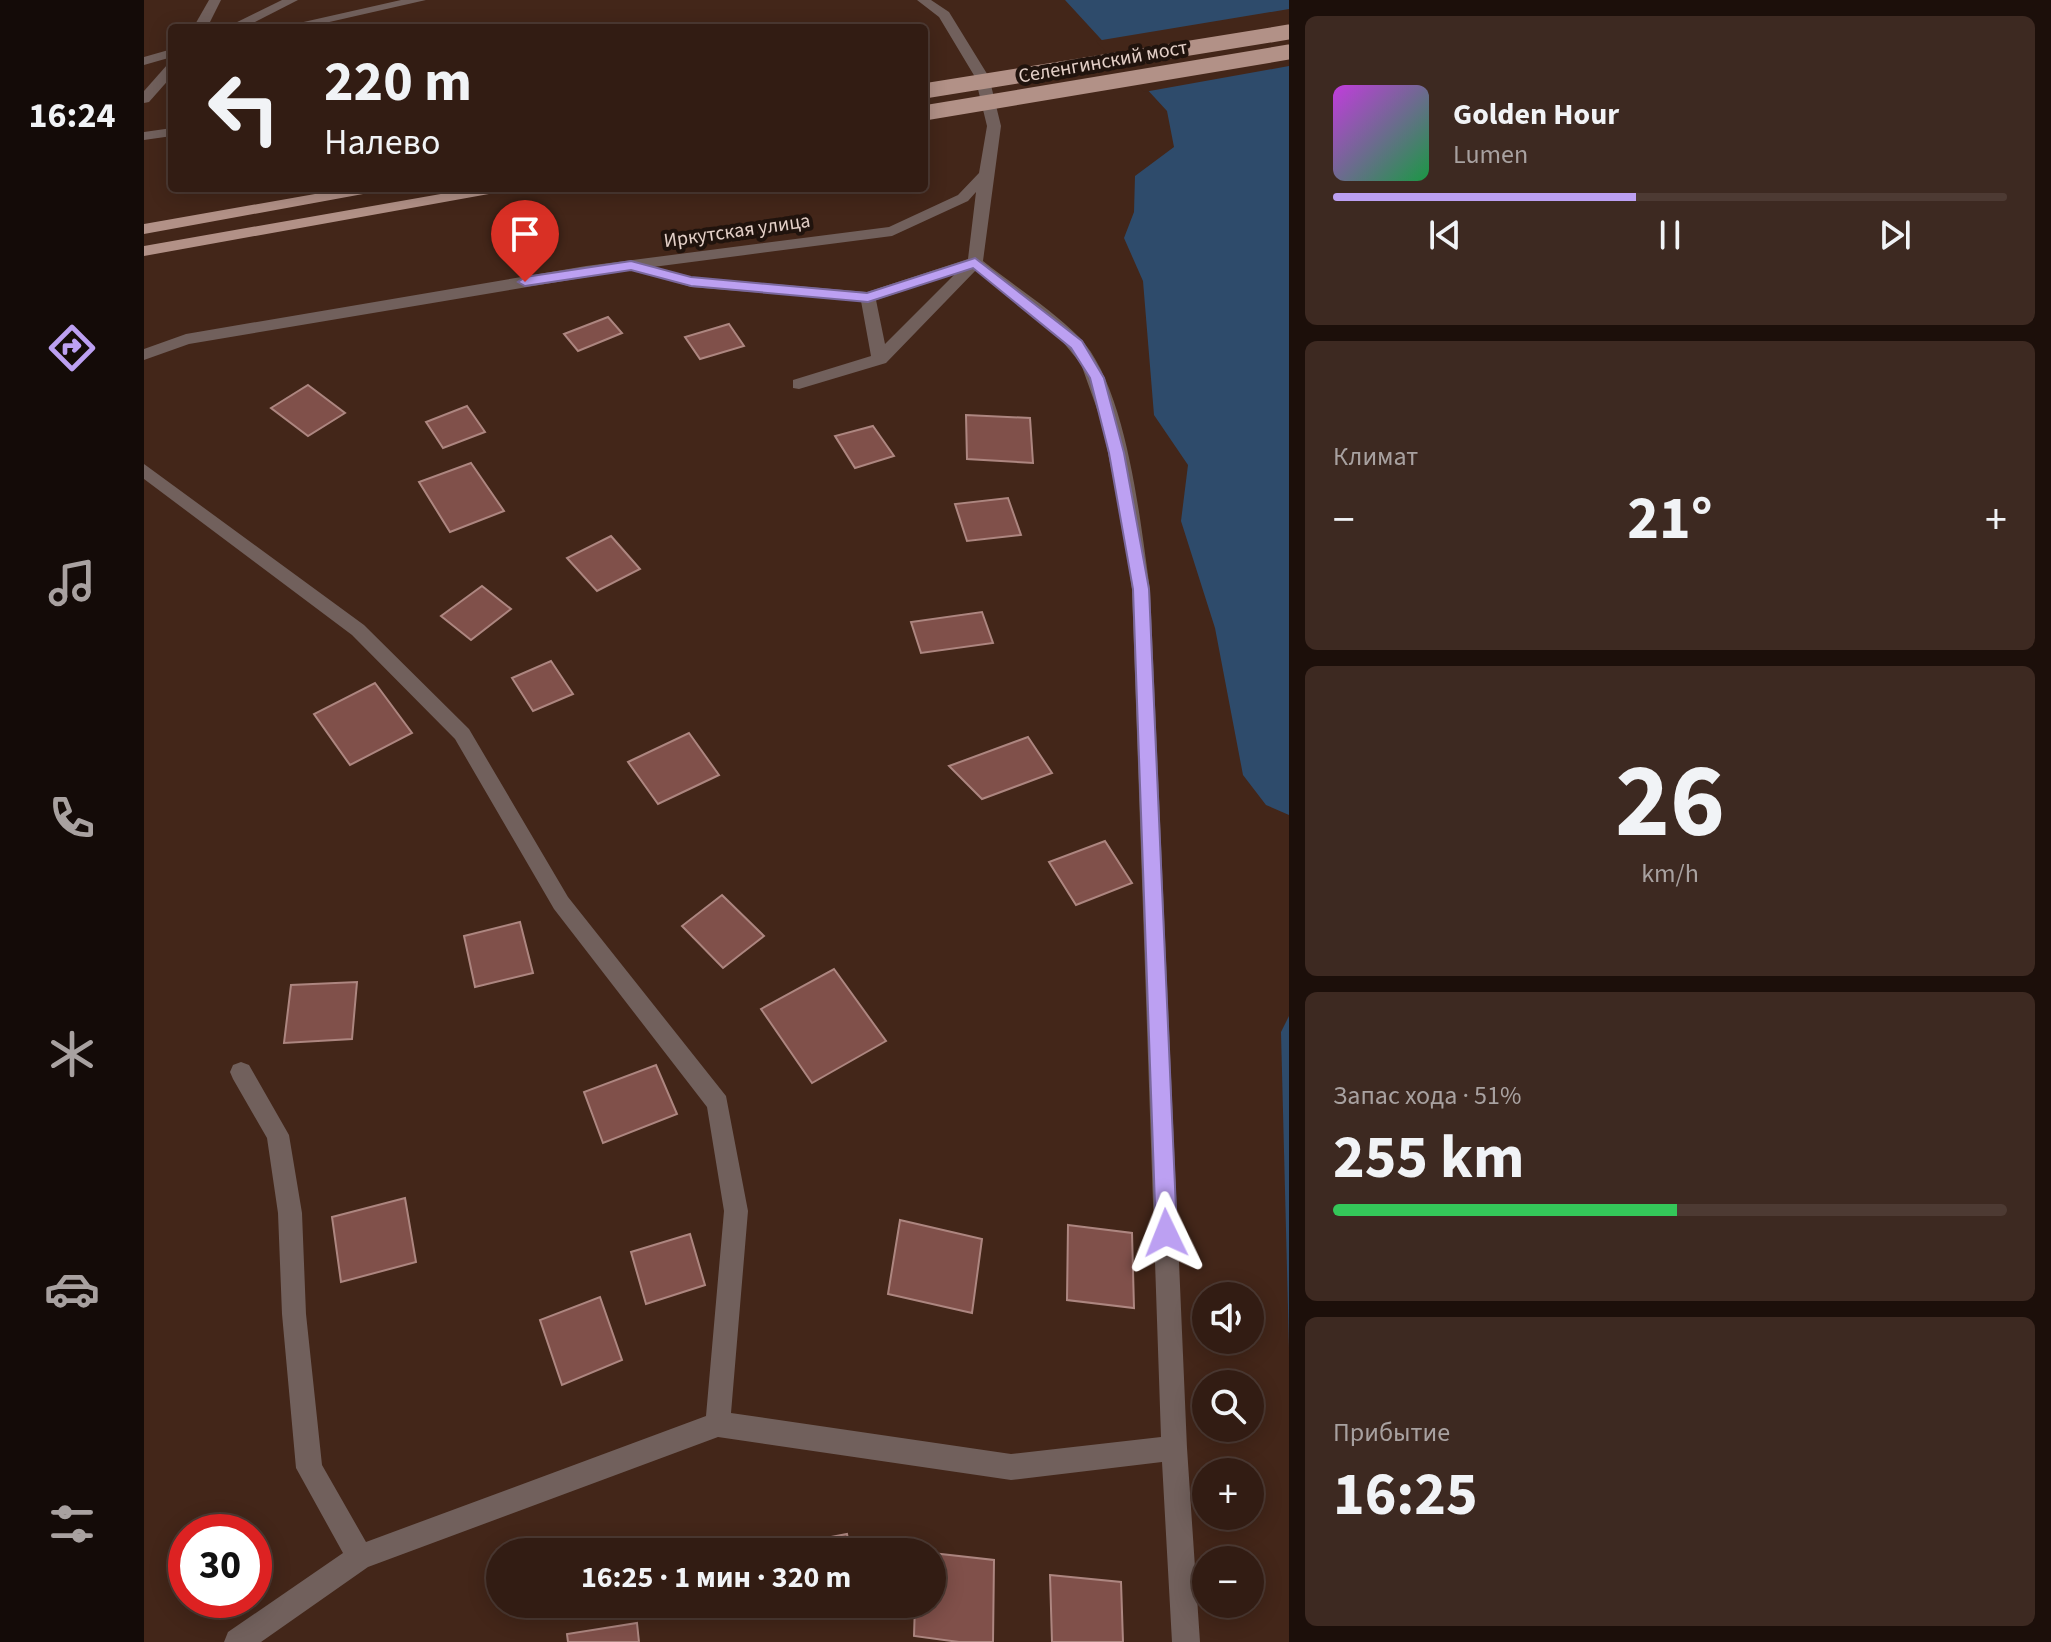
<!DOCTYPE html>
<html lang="ru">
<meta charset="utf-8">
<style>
body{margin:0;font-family:"Source Sans 3",sans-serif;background:#3d2921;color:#f1f3f6;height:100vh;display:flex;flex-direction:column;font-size:30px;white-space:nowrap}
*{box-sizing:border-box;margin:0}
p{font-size:26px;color:#a8a1a0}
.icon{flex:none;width:44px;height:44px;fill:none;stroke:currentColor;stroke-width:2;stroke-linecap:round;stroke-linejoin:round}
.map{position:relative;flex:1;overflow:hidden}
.panel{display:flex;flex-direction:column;gap:16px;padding:16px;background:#1c0f0a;width:762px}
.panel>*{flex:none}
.hud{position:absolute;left:24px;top:24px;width:760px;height:168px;border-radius:8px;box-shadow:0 4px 20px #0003,0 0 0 2px #4d3a33;background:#321c13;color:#f1f3f6;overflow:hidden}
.controls{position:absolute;left:1048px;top:1282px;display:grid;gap:16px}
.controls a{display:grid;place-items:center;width:72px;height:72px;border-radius:50%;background:#321c13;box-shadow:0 4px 20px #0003,0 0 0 2px #4d3a33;font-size:40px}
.speed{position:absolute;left:24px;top:1514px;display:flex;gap:16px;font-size:40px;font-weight:700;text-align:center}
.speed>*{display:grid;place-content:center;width:104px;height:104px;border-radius:50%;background:#321c13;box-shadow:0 4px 20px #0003,0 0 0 2px #4d3a33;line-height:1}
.speed .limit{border:12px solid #d22;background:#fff;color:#111}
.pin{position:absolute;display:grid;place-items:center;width:68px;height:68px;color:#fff;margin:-82px -34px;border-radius:50% 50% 50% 0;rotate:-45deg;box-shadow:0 0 8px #0007}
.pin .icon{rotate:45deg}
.me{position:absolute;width:88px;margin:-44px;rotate:358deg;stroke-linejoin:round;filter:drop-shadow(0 0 6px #0008)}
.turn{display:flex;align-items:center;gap:28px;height:168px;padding:0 24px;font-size:36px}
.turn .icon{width:104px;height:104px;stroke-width:2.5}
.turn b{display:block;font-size:56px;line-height:68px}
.big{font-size:60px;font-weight:700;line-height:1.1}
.panel .widget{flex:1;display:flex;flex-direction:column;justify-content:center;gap:12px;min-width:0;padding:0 28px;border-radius:12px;background:#3d2921}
.panel .dial{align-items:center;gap:0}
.dial b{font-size:104px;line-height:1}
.song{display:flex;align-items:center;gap:24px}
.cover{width:96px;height:96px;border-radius:12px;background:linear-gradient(135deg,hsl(290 70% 55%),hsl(140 70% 35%))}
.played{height:8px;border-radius:4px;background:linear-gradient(90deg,#bca0f2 45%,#4d3a33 45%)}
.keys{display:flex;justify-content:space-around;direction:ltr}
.heat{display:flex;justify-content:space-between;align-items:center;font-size:44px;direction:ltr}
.charge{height:12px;border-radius:6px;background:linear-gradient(90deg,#34c759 51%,#4d3a33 0)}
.trip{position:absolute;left:342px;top:1538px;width:460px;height:80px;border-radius:40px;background:#321c13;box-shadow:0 4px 20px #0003,0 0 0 2px #4d3a33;font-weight:700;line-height:80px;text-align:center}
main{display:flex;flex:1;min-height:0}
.menu{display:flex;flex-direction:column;width:144px;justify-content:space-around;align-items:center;background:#140b08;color:#a8a1a0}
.menu .icon{width:56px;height:56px}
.menu .active{color:#bca0f2}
.menu b{font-size:36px;color:#f1f3f6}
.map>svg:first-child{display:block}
.water{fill:#2e4b6b}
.pier{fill:#432619}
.building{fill:#80504a;stroke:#ad8680;stroke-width:2}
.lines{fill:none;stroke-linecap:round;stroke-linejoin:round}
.minor{fill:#71605c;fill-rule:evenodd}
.major{fill:#b29187;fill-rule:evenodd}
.major-bridge{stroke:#b29187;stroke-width:15}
.route{fill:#bca0f2;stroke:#7a689d;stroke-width:2}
.labels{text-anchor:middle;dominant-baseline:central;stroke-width:8;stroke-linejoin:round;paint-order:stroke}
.far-street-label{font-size:20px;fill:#e4d0c8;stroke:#20130d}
</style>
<main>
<nav class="menu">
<b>16:24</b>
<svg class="icon active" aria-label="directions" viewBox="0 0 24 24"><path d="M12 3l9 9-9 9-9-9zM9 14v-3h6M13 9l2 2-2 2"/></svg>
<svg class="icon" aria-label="music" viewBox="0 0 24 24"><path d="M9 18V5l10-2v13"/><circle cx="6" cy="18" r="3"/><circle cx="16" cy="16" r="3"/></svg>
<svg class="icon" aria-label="phone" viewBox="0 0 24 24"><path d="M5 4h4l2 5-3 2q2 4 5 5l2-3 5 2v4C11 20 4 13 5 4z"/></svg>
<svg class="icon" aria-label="climate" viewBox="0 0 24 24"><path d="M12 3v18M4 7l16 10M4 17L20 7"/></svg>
<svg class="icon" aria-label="car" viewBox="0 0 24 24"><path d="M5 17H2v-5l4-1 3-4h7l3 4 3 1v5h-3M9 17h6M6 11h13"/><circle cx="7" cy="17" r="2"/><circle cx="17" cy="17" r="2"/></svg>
<svg class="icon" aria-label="filters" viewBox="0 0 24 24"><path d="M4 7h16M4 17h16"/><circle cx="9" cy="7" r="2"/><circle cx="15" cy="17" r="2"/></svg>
</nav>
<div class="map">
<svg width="1145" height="1642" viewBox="0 0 1145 1642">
<rect width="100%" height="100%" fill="#432619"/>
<g class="water">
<polygon points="921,0 1145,0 1145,815 1122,805 1099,775 1071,628 1037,521 1044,465 1010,415 999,281 980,238 990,212 991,176 1030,147 1023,111"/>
<polygon points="1145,1016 1145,1348 1137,1032"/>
</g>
<polygon class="pier" points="1145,9 1145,66 1000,92 952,41"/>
<g class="building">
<polygon points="464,317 478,333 434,351 420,334"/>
<polygon points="585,324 600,346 556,359 541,337"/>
<polygon points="164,385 201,413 164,436 127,408"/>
<polygon points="323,406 341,432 299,448 282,422"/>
<polygon points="822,415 886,418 889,463 823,459"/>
<polygon points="729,426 750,456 711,468 691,436"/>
<polygon points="327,463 360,511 306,532 275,482"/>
<polygon points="864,498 877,535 823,541 811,504"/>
<polygon points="467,536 496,569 453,591 423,558"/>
<polygon points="338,586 367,609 327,640 297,616"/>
<polygon points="838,612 849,643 777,653 767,622"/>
<polygon points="407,661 429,694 389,711 368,678"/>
<polygon points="231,683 268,733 206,765 170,714"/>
<polygon points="545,733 575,775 514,804 484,762"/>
<polygon points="884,737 908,773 838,799 805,766"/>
<polygon points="961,841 988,883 932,905 905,862"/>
<polygon points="578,895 620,936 579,968 538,926"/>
<polygon points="376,922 389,973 331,987 320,936"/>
<polygon points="690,969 742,1041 668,1083 617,1009"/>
<polygon points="213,982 208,1039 140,1043 147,985"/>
<polygon points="512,1065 533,1114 459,1143 440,1092"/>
<polygon points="261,1198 272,1262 197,1282 188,1217"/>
<polygon points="756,1220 838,1239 828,1313 744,1294"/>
<polygon points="924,1225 988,1233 990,1308 923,1300"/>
<polygon points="546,1234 561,1285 502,1304 487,1252"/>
<polygon points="456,1297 478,1360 418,1385 396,1320"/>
<polygon points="703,1534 707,1552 620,1552 619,1550"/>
<polygon points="788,1553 850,1560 849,1642 815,1642 770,1636 771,1604 788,1604"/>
<polygon points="906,1575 977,1582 979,1642 908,1642"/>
<polygon points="628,1604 670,1604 629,1611"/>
<polygon points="493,1623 495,1642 424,1642 423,1634"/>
</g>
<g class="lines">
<g class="minor">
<polygon points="65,0 77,0 63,28 49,28"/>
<polygon points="138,0 154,0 99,28 81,28"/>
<polygon points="257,0 282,0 159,28 133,28"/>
<path d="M773 0H787L805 12 845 77 857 126 839 261C870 286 906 308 935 337 983 387 996 521 1006 589L1043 1448 1056 1642H1028L1018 1462 867 1480 574 1437 224 1567 117 1642H80L84 1632 199 1553 152 1468 138 1314 134 1213 123 1138 89 1079 86 1072 89 1065 97 1062 105 1065 145 1135 158 1213 162 1314 178 1465 222 1542 562 1416 580 1211 563 1107 410 909 311 739 208 635 0 479V464L220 625 325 729 424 897 582 1096 604 1211 587 1413 867 1454 1017 1437 988 589 980 532 958 423 937 364 914 336 832 270 742 363 655 389 649 388V380L727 356 717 301 547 287 491 269 45 344 0 360V349L42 334 442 266 745 227 814 195 835 173 843 126 831 77 795 17ZM832 192 824 259 723 292 547 277 509 267 748 236 824 201ZM811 274 741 344 732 300Z"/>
<polygon points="28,49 28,57 0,65 0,57"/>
<polygon points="28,64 28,76 5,102 0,103 0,91 23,65"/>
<polygon points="28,128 28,136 0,140 0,132"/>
</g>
<g class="major">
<polygon points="205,188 237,188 230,192 0,234 0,224"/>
<polygon points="331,188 363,188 356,192 0,256 0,246"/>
</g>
<g class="major-bridge">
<polyline points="780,91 1145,32"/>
<polyline points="780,113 1145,52"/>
</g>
</g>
<polygon class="route" points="831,258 938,341 960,378 980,453 1005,589 1033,1233 1030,1240 1022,1243 1015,1240 1012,1233 989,589 965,453 946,378 927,348 829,268 724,302 547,286 487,270 381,286 374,282 381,277 487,261 547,277 723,293"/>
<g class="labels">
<g class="far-street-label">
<text transform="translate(959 62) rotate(-10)">Селенгинский мост</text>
<text transform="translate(593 231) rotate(-8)">Иркутская улица</text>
</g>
</g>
</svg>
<div class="controls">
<a><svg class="icon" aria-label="sound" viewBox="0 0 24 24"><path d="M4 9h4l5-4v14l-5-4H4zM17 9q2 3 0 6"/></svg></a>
<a><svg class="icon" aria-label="search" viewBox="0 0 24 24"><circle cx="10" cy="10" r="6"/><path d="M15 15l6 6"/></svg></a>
<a>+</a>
<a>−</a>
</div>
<div class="speed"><div class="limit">30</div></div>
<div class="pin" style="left:381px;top:282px;background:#d93025"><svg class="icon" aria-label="arrive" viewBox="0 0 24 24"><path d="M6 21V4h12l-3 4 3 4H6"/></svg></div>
<svg class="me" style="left:1022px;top:1233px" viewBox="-20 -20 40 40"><path d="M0-17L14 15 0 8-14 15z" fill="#bca0f2" stroke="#fff" stroke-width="4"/></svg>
<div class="trip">16:25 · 1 мин · 320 m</div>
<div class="hud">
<div class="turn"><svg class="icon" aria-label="left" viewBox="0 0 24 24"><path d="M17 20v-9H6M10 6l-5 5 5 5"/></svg><div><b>220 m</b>Налево</div></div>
</div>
</div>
<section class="panel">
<div class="widget">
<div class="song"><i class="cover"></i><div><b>Golden Hour</b><p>Lumen</p></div></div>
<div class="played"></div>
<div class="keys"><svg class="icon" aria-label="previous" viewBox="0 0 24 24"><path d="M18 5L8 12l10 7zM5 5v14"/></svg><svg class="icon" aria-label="pause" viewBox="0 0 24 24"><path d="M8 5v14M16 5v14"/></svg><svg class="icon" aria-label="next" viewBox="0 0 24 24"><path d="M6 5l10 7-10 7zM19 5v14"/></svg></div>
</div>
<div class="widget"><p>Климат</p>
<div class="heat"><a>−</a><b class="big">21°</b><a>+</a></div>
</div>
<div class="widget dial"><b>26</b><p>km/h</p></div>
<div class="widget"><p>Запас хода · 51%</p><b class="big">255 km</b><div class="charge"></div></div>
<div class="widget"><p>Прибытие</p><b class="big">16:25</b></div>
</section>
</main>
